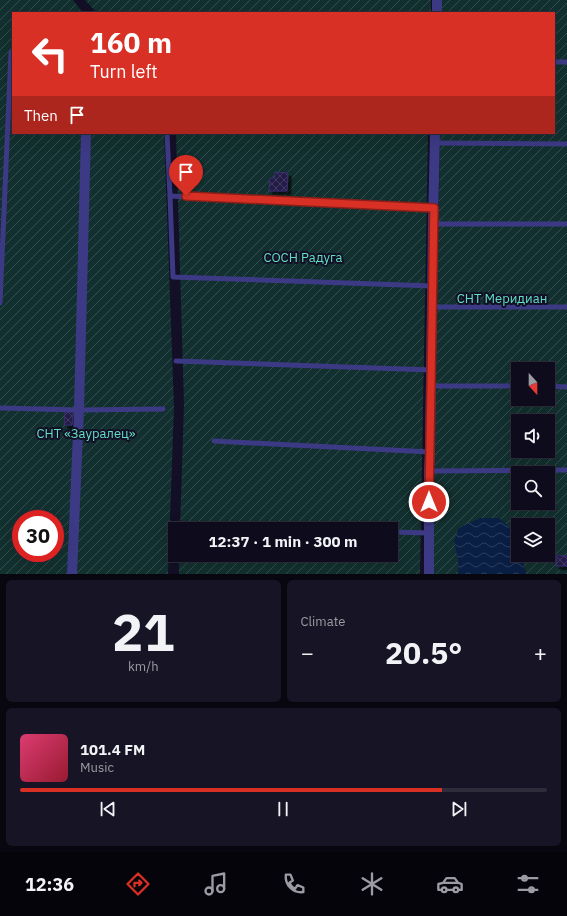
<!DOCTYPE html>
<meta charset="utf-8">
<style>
body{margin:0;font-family:"IBM Plex Sans",sans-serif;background:#171425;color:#f1f3f6;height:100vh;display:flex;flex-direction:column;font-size:15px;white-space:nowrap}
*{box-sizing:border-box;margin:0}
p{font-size:13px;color:#9b9ba3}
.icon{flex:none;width:22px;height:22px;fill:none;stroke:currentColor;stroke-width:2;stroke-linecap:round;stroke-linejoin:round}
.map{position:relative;height:574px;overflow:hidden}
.details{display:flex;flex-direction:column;gap:6px;padding:6px;background:#08060f;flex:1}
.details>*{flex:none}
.top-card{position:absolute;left:12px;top:12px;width:543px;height:122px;border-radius:0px;box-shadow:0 4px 16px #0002,0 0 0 1px #2e2b3b;background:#d93025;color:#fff;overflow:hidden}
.needle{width:26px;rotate:159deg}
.buttons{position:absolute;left:511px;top:362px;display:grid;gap:8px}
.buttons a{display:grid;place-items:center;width:44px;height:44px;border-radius:0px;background:#0e0b1c;box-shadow:0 4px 16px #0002,0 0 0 1px #2e2b3b;font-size:20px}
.speed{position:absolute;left:12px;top:510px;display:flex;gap:8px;font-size:20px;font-weight:700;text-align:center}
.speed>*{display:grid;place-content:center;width:52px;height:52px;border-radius:50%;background:#0e0b1c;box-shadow:0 4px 16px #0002,0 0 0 1px #2e2b3b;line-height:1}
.speed .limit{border:6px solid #d22;background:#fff;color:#111}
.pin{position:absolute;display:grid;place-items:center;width:34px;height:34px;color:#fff;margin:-41px -17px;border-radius:50% 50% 50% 0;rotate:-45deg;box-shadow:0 0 4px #0007}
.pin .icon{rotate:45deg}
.me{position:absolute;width:44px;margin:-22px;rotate:0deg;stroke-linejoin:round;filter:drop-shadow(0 0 3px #0008)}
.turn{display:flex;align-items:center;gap:14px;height:84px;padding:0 12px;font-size:18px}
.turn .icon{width:52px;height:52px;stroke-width:2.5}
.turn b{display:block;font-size:28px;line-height:34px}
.then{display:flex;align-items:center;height:38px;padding:0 12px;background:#0003;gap:8px;font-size:15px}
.big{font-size:30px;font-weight:800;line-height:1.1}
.details .tile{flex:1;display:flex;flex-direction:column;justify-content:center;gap:6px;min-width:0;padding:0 14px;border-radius:6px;background:#171425}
.details .dial{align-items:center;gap:0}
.dial b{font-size:52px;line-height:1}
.song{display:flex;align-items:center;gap:12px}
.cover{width:48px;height:48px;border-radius:6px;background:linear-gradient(135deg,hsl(340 70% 55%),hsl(350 70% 35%))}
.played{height:4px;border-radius:2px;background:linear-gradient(90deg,#d93025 80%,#2e2b3b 80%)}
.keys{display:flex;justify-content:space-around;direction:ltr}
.heat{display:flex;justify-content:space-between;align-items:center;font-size:22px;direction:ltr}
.details .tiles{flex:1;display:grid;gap:6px;grid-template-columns:1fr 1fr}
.tile:last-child{grid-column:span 2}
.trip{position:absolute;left:168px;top:522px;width:230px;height:40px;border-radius:0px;background:#0e0b1c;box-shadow:0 4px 16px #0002,0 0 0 1px #2e2b3b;font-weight:800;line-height:40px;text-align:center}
.tab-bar{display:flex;height:64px;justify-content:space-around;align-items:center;background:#06040b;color:#9b9ba3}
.tab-bar .icon{width:28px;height:28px}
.tab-bar .active{color:#d93025}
.tab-bar b{font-size:18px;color:#f1f3f6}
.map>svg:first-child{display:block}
.garden{fill:url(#garden-furrows);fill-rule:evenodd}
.water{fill:url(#water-waves)}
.building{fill:url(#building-cross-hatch);stroke:#3b2d73;filter:url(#shadow)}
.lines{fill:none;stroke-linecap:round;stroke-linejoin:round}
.service{stroke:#3d3a85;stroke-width:5}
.minor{stroke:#3d3a85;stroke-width:10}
.route-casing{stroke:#8d1f18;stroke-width:10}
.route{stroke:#d93025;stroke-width:7}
.labels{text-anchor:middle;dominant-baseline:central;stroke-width:4;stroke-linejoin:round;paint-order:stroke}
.park-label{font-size:13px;fill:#5fe0c0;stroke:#130f26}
</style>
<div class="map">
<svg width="567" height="574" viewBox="0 0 567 574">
<defs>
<pattern id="garden-furrows" width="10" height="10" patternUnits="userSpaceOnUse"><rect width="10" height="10" fill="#12302f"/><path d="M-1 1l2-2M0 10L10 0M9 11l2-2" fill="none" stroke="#344d4e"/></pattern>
<pattern id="water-waves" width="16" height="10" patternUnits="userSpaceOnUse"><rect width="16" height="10" fill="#0a1f44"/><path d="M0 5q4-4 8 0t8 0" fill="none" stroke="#2d3f60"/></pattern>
<pattern id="building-cross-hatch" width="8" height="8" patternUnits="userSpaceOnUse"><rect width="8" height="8" fill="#241b47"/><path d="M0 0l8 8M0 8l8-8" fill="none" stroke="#433b63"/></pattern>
<filter id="shadow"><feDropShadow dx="3.5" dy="3.5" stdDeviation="0" flood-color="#0009"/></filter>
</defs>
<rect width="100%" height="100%" fill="#130f26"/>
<g class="garden">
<path d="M0 0H73L83 13H13V133H164L174 407 168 574H0ZM21 519H55V553H21Z"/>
<polygon points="85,0 431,0 431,13 97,13"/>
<path d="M442 0H567V574H433L440 133H554V13H442ZM518 369H548V399H518ZM518 421H548V451H518ZM518 473H548V503H518ZM518 525H548V555H518Z"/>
<polygon points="176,133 428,133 420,574 179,574 179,555 391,555 391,529 180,529 184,404"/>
</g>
<polygon class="water" points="480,518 499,518 518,535 518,555 522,555 526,574 458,574 458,560 454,541 459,528"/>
<g class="building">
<polygon points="275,172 288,173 287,191 269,191 270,178 275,178"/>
<polygon points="65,412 73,412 72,425 64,425"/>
<polygon points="557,555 567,556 567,566 556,566"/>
</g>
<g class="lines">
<g class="service">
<polyline points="554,62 567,62"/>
<polyline points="167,133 170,196 173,277 433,286"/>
<polyline points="435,143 567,144"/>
<polyline points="170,196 434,208"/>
<polyline points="433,224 567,224"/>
<polyline points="0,303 11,52"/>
<polyline points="433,307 567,307"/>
<polyline points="176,361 432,370"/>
<polyline points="431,386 518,386"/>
<polyline points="548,386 567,387"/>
<polyline points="0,408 79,410 163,409"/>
<polyline points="214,441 430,452"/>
<polyline points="429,471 567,470"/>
<polyline points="176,526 281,529"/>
<polyline points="391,532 429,533"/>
</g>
<g class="minor">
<polyline points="437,13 437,0"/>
<polyline points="72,574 79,410 86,133"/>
<polyline points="429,574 429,471 430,452 433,224 435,133"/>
</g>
</g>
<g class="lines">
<g class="route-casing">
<polyline id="route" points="186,196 434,208 429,502"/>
</g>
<use href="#route" class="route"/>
</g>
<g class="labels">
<g class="park-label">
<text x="303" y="257">СОСН Радуга</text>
<text x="502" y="298">СНТ Меридиан</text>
<text x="86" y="433">СНТ «Зауралец»</text>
</g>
</g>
</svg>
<div class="buttons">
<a><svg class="needle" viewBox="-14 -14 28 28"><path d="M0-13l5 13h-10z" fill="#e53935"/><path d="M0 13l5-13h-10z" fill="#9b9ba3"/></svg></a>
<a><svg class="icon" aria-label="sound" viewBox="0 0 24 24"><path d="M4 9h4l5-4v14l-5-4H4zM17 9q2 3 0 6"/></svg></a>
<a><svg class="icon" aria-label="search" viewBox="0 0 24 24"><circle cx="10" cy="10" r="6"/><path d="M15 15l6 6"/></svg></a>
<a><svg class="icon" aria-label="layers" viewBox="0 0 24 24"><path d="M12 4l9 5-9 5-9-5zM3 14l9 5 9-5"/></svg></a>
</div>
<div class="speed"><div class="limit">30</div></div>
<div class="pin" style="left:186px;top:196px;background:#d93025"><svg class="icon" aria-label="arrive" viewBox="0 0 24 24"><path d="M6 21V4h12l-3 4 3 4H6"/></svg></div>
<svg class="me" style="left:429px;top:502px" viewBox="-20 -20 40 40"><circle r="17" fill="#d93025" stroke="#fff" stroke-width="3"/><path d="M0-11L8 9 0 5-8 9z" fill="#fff"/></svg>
<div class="trip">12:37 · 1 min · 300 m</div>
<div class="top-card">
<div class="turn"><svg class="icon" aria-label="left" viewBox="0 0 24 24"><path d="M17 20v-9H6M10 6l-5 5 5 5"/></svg><div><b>160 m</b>Turn left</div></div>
<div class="then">Then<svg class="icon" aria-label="arrive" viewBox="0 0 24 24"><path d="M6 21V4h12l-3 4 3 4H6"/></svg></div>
</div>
</div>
<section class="details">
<div class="tiles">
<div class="tile dial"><b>21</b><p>km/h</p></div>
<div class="tile"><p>Climate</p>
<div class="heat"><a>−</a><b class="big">20.5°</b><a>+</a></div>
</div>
<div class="tile">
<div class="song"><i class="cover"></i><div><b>101.4 FM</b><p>Music</p></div></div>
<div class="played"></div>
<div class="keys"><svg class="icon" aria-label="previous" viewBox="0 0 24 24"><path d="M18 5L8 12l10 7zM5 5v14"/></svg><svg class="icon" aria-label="pause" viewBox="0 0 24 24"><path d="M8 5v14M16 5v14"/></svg><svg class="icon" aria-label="next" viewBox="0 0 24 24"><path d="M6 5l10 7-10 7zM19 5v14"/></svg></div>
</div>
</div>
</section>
<nav class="tab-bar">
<b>12:36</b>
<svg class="icon active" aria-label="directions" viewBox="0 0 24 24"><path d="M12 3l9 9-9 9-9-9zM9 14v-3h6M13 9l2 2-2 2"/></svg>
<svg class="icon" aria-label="music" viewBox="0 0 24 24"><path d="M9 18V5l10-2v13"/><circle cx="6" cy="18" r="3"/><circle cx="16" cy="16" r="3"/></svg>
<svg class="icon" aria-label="phone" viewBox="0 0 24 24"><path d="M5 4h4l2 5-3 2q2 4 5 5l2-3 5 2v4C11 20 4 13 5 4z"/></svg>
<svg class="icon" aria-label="climate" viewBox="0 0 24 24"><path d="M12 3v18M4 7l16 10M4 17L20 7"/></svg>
<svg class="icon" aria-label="car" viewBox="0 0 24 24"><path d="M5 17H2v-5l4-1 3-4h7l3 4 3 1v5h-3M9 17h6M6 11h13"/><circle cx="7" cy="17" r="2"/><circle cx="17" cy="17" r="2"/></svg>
<svg class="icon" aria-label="filters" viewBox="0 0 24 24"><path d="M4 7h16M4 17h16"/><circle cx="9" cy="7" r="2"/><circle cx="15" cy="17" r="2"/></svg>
</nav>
